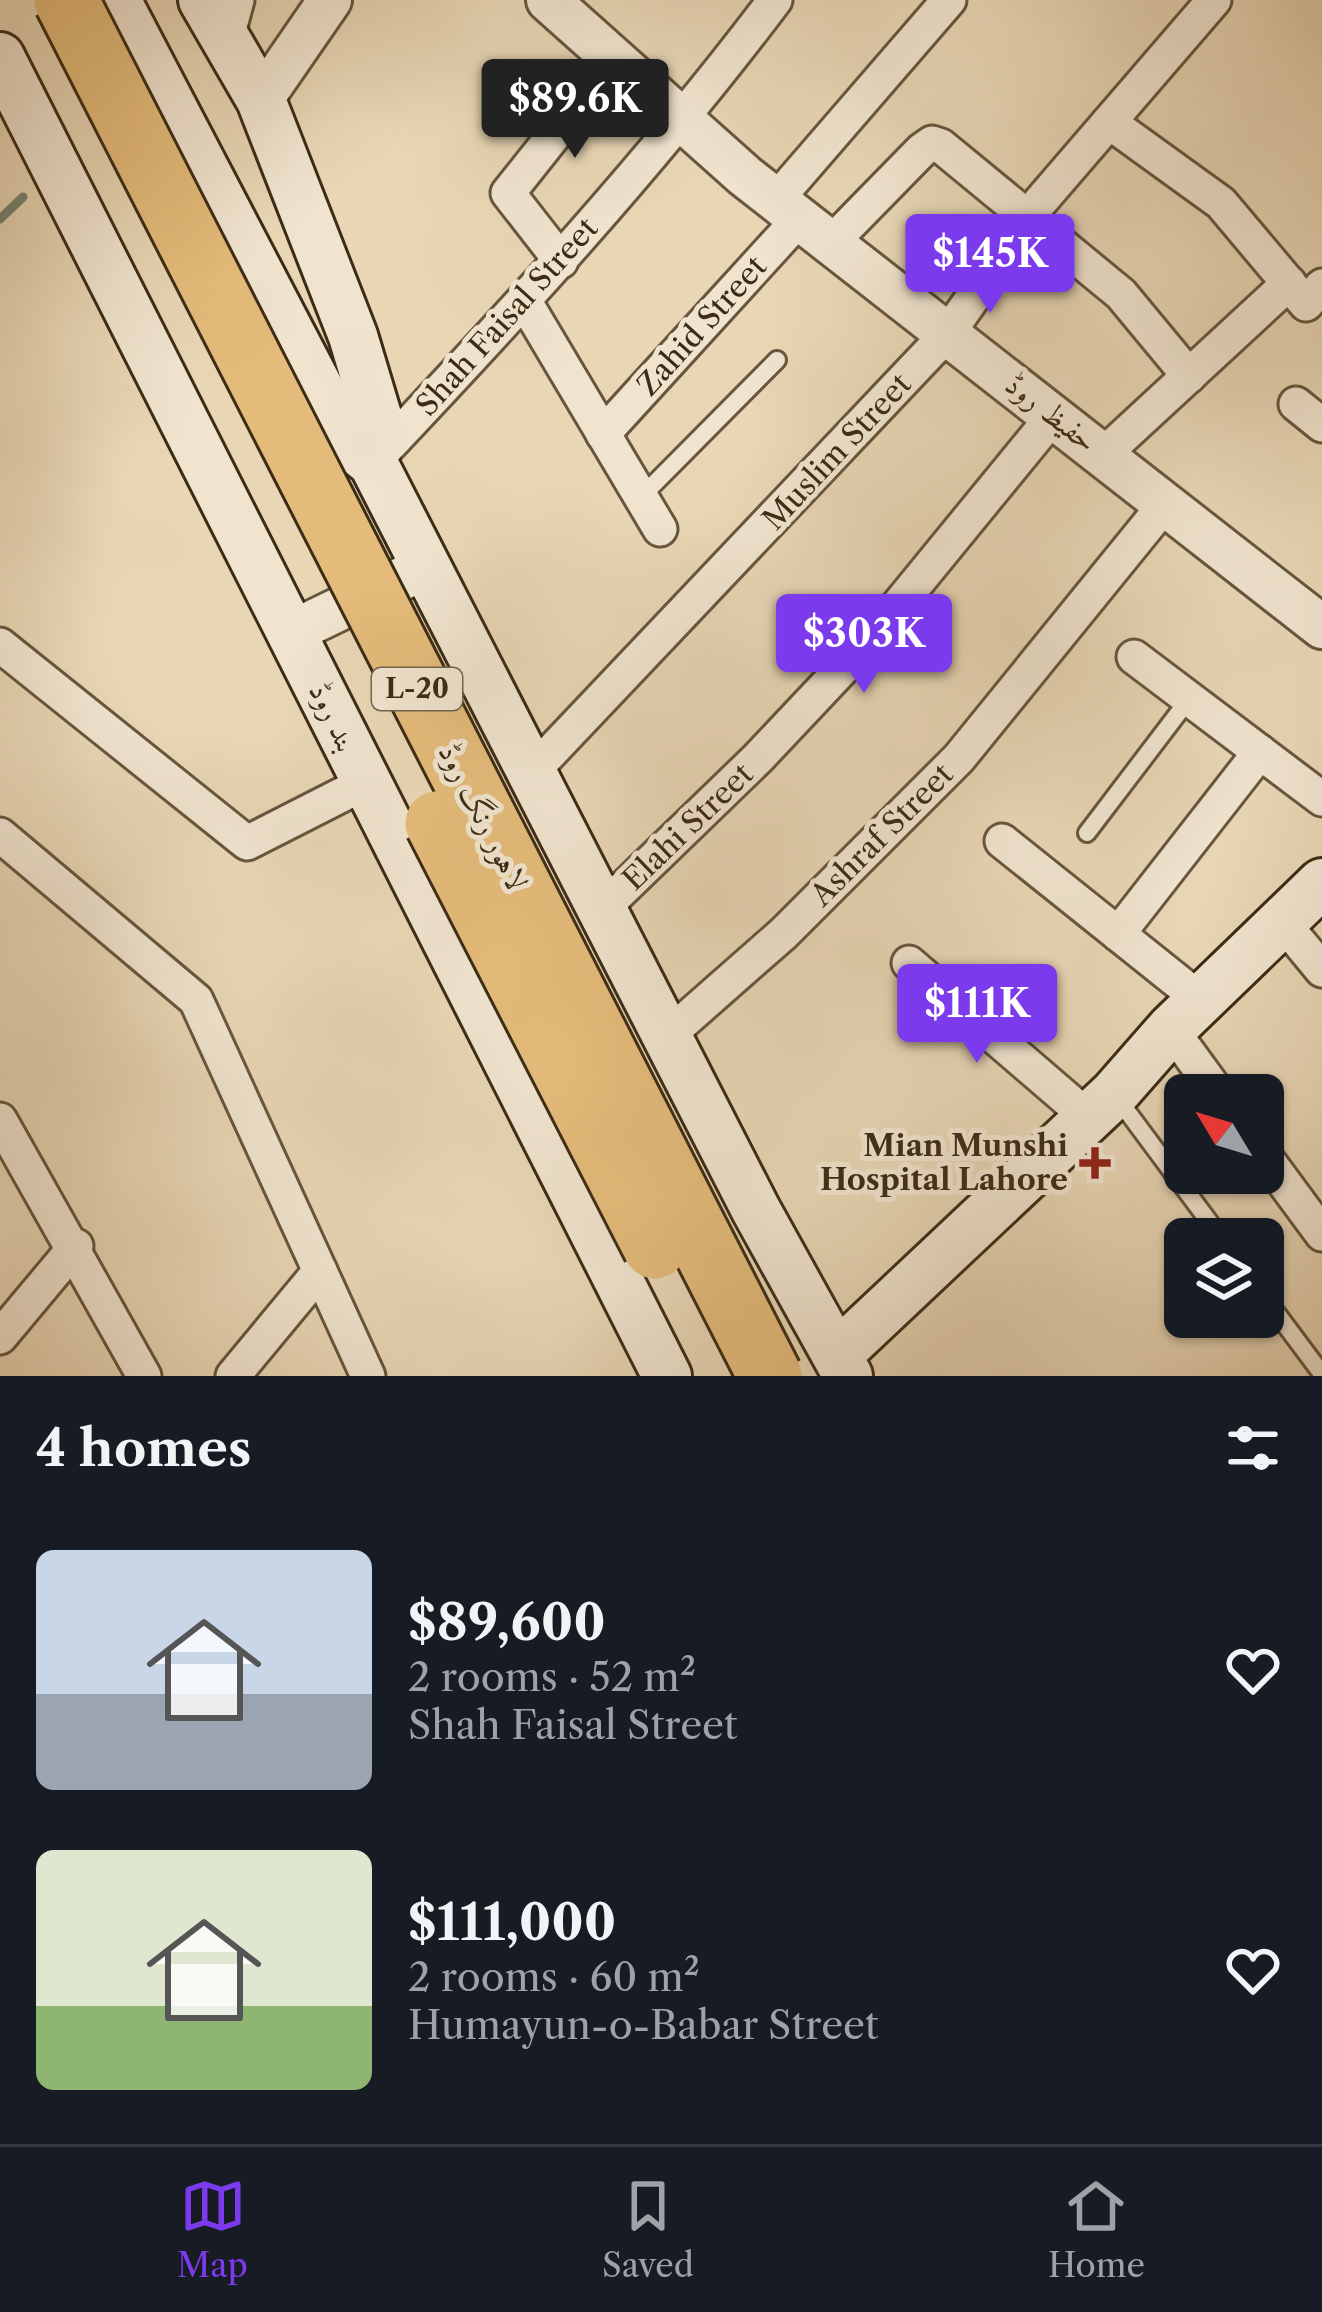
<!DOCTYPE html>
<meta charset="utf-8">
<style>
:root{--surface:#171b24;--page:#242831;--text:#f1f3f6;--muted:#9ea1a6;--line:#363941;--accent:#7c3aed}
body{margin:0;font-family:"Libre Caslon Text",Amiri,serif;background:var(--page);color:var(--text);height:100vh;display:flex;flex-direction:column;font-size:45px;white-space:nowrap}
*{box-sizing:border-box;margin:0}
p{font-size:39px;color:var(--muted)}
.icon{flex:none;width:66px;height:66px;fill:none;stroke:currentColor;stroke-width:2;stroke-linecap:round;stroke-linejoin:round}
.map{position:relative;height:1376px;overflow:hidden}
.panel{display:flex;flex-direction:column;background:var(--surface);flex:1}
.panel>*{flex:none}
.needle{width:78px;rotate:308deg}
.buttons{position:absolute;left:1164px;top:1074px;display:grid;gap:24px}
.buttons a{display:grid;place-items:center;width:120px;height:120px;border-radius:18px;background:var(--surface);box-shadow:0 3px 9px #0004;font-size:60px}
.price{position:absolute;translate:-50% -102px;padding:0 27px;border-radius:12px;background:var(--accent);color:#fff;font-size:39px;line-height:78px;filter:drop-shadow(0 3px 6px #0008)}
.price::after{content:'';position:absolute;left:50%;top:72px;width:36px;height:27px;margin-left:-18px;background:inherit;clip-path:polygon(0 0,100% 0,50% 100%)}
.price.current{background:#222;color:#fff}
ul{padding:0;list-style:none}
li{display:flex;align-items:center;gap:36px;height:300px;padding:0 36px}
li span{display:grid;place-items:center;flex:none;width:336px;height:240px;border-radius:18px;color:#555}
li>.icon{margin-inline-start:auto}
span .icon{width:144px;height:144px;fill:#fffc;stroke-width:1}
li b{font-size:51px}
h2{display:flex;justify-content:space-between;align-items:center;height:144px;padding:0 36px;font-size:51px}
.tab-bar{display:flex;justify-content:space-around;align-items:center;height:168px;border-top:3px solid var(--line);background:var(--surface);font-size:33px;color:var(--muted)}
.tab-bar a{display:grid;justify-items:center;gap:6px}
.tab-bar .current{color:var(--accent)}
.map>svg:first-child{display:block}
</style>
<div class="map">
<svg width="1322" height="1376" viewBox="0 0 1322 1376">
<rect width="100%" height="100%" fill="#e8d6b5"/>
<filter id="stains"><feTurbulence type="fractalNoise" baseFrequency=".00167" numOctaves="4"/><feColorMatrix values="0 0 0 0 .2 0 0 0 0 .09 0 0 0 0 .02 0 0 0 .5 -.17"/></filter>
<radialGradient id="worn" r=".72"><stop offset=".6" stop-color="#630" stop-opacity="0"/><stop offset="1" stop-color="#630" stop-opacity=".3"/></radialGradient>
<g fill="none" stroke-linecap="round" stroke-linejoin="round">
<polyline stroke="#738170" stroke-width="9" points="0,219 23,197"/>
<g stroke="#67563d" stroke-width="22">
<g id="service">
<polyline points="641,497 777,360"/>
<polyline points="1087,833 1189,699"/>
<polyline points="1115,1095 1222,1239"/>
<polyline points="1263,1295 1322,1374"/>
</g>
</g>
<g stroke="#67563d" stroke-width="39">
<g id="minor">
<polyline points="226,41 237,0"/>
<polyline points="1109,122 1221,203 1306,304 1322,286"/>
<polyline points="776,200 949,0"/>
<polyline points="831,243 922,150 932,143 941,146 1121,294 1189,376"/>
<polyline points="561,261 508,193 613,61"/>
<polyline points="525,302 660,529"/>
<polyline points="1296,404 1322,425"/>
<polyline points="603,434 800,218"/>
<polyline points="1104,454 1289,283"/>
<path d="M375 460C515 312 652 163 775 0"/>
<polyline points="0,645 247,843 365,783"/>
<polyline points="1134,657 1322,799"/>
<polyline points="530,774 948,333 1040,202 1214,0"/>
<polyline points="0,835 196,1000 368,1376"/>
<polyline points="1002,841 1202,1001"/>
<polyline points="601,910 758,758 874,635 1054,415"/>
<polyline points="1284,924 1322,970"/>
<polyline points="1118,934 1260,752"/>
<polyline points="909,963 1089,1118"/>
<polyline points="1171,1029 1219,1095"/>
<polyline points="667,1036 784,933 959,758 1166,503"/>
<polyline points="0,1120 144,1376"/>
<polyline points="1263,1154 1322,1234"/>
<polyline points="0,1337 76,1246"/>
<polyline points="233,1376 320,1271"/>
</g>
</g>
<g stroke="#67563d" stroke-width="48">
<g id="tertiary">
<polyline points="548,0 745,176 1322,627"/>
<polyline points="261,100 330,0"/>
<polyline points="292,632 426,567"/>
</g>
</g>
<g stroke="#3c2c15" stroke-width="54">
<g id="secondary">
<polyline points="116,0 347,442 373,463 756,1210 848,1376"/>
<polyline points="203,0 261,100 353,336 380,426 373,463"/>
<polyline points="0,57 667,1376"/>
<polyline points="838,1354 1114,1094 1171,1029 1322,883"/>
</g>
</g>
<use href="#service" stroke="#f0e4cf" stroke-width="16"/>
<use href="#minor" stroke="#f0e4cf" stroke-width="33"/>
<use href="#tertiary" stroke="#f0e4cf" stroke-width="42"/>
<use href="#secondary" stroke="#f0e4cf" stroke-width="48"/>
<g stroke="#3c2c15" stroke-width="69" stroke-linecap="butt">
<g id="motorway-bridge">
<polyline points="66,0 770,1376"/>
<polyline points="437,823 655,1247"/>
</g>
</g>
<use href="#motorway-bridge" stroke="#e4bb7a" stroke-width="63"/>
</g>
<path fill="#8f2418" stroke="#f0e4cf" stroke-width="4.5" d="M1089 1145h12v12h12v12h-12v12h-12v-12h-12v-12h12z"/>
<g text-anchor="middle" stroke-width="10" stroke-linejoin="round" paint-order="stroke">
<rect fill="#f0e4cf" stroke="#72634d" stroke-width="3" x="372" y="668" width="90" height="42" rx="9"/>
<g font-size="27" font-weight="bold" fill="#3c2c15">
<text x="417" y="698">L-20</text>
</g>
<g font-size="30" fill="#3c2c15" stroke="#f0e4cf">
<text transform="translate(507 317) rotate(-48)" y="10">Shah Faisal Street</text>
<text transform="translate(702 326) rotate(-48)" y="10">Zahid Street</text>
<text transform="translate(1051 413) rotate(38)" y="10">حفیظ روڈ</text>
<text transform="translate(837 452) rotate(-47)" y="10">Muslim Street</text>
<text transform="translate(333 717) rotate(64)" y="10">بند روڈ</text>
<text transform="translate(483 817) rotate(63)" y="10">لاہور رنگ روڈ</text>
<text transform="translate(688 827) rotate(-44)" y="10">Elahi Street</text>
<text transform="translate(882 835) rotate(-45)" y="10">Ashraf Street</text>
</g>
<g font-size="30" font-weight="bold" fill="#3c2c15" stroke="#f0e4cf" text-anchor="end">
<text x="1068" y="1156">Mian Munshi<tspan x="1068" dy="34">Hospital Lahore</tspan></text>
</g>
</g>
<rect width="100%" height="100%" filter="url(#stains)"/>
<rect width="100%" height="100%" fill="url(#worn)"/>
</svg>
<div class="buttons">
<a><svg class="needle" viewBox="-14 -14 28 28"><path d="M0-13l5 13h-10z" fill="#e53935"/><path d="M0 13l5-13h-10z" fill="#9ea1a6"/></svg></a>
<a><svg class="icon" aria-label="layers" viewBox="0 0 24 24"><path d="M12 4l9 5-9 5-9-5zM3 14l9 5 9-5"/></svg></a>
</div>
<b class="price current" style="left:575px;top:161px">$89.6K</b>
<b class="price" style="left:990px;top:316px">$145K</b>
<b class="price" style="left:864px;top:696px">$303K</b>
<b class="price" style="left:977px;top:1066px">$111K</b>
</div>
<section class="panel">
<h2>4 homes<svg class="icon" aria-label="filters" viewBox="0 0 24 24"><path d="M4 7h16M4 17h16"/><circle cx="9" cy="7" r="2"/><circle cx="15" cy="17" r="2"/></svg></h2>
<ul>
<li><span style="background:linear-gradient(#c9d6e8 60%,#9aa5b1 0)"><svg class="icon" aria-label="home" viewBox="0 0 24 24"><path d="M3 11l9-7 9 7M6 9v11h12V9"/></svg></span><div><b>$89,600</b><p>2 rooms · 52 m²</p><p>Shah Faisal Street</p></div><svg class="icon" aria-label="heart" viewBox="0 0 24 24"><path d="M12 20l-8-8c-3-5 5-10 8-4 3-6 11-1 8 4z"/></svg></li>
<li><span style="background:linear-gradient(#dfe7d0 65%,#8fb573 0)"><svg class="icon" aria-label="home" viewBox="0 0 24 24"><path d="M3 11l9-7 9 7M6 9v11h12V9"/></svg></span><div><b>$111,000</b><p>2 rooms · 60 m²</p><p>Humayun-o-Babar Street</p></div><svg class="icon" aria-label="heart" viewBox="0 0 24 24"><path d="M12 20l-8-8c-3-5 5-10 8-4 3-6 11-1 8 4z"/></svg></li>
</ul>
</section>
<nav class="tab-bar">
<a class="current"><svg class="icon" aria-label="map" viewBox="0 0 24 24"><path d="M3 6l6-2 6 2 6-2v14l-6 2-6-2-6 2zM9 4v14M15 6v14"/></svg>Map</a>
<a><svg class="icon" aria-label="saved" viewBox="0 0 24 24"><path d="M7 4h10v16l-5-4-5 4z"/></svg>Saved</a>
<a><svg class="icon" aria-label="home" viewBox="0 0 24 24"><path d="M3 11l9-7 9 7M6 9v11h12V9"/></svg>Home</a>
</nav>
